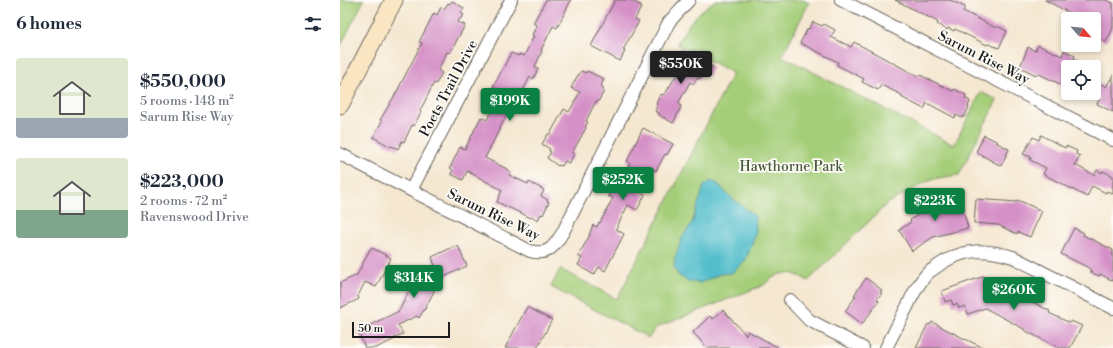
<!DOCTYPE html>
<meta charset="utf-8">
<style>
:root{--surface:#fff;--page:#f2f2f3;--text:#1f2937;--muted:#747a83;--accent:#0b8043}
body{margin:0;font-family:"Libre Bodoni",serif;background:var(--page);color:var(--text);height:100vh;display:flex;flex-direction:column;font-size:15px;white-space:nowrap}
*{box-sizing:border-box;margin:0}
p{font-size:13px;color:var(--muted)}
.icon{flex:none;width:22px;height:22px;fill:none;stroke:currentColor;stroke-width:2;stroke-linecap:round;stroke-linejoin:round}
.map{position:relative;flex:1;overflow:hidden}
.drawer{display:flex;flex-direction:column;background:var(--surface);width:340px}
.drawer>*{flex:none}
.needle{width:26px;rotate:117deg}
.buttons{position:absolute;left:721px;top:12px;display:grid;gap:8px}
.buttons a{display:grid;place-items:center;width:40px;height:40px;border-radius:4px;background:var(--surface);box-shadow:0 2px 6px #0003;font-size:20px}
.scale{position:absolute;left:12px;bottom:10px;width:98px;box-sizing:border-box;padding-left:4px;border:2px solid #1c1c1c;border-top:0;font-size:11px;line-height:14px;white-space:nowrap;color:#1c1c1c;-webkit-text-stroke:3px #fdfcf7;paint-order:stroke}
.price{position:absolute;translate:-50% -34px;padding:0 9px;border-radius:4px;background:var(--accent);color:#fff;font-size:13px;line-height:26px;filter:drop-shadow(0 1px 2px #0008)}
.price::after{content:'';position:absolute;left:50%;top:24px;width:12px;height:9px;margin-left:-6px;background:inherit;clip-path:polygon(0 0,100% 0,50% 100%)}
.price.on{background:#222;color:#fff}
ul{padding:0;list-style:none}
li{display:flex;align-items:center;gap:12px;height:100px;padding:0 16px}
li span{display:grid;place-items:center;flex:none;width:112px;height:80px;border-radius:4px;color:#555}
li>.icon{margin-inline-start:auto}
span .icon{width:48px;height:48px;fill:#fffc;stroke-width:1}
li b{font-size:17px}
h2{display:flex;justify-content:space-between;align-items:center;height:48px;padding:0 16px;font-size:17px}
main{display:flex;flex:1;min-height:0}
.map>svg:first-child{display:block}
</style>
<main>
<section class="drawer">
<h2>6 homes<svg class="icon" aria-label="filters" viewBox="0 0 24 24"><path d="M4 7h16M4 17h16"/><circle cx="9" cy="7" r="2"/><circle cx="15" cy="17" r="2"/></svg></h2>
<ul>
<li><span style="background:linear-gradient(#dfe7d0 75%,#9aa5b1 0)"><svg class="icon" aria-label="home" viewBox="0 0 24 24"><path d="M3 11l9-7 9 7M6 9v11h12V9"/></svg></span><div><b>$550,000</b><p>5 rooms · 148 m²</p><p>Sarum Rise Way</p></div></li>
<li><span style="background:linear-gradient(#dfe7d0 65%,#7fa58c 0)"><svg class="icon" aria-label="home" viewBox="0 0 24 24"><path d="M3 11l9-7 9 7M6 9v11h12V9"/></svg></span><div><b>$223,000</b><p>2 rooms · 72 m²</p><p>Ravenswood Drive</p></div></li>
</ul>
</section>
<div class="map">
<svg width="773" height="348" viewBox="0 0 773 348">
<rect width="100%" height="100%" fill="#fdfcf7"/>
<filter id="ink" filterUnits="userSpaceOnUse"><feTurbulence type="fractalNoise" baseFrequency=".025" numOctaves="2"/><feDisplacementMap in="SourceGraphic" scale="8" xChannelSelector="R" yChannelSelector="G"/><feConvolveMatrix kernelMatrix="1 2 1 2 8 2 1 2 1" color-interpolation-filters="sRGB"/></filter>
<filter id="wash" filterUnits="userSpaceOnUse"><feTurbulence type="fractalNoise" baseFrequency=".012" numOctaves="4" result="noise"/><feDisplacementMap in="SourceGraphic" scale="16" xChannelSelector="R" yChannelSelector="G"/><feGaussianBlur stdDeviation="0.9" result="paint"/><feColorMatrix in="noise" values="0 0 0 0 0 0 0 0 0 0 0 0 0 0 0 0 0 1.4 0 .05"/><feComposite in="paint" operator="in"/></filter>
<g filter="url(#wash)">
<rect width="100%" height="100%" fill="#f5e7d0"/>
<g fill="#a5ce79" stroke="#60754a">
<polygon points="0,0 24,0 0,47"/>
<path d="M376 0H463L469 3 442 56 614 145 641 92 657 100 619 175 592 179 548 203 468 281C451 270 439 270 424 285L315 328 309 338 211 287 220 269 277 299 393 73 337 44C348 23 356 13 376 0Z"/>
</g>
<polygon fill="#52becc" stroke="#376d74" points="371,181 378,184 388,195 415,216 416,231 411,247 405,261 392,273 380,274 360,283 350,282 339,276 334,268 335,257 343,236 352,223 364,186"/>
<g id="blocks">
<g fill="#d591c7">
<polygon points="206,0 231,0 217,28 213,26 201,50 202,51 195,67 198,69 193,79 190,77 178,100 175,98 145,158 167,169 167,170 171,172 169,175 188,184 189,182 204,190 201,196 208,200 207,201 209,202 203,215 201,214 198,220 192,217 191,218 157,202 162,190 127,171 123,180 111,174 113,170 110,168 120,147 125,149 141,117 147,120 150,114 162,91 153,87 171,53 179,56 179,54 184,56 194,36 192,35 197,25 193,23"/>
<polygon points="275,0 290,0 302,6 295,19 299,21 283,50 285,51 280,61 251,46"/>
<polygon points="555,0 610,0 625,7 623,11 656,28 657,26 667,31 659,48 648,44 647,45 615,29 614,31 608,28 607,30 597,24 598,22"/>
<polygon points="705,0 766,0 773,3 773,28 766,42 755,37 760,27 754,24 754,19 741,19"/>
<polygon points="112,1 124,8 121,13 124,15 117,22 125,25 110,53 107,52 98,70 102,73 96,84 94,83 80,111 81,112 74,126 72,125 64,142 62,141 58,149 52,146 51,147 33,137 42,121 40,120 55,95 82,43 79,42 94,13 97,15 101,7 104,9 108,3 110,4"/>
<polygon points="473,22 482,26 484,24 495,30 491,37 511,47 514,42 568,71 579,76 580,75 613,91 614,89 626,95 625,98 630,101 628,107 629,107 624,117 622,117 622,118 616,115 615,118 587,103 584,109 561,97 562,95 541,85 538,90 522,82 524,79 497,65 498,62 460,43 468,28 469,29"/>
<polygon points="698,45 722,56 724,50 735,56 734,59 749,67 728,67 728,88 697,73 696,75 680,67 688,47 695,51"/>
<polygon points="343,51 373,67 368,75 363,73 359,79 357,78 354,84 350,82 339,102 341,107 333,123 319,115 320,114 315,111 318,105 316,104 320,95 325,94 340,69 336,66"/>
<polygon points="241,71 246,73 247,71 264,79 261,86 264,88 262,91 264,91 258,102 256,101 246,121 248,122 245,127 246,128 232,153 234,154 229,163 225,161 222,166 219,165 218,166 207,158 211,152 209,151 210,149 202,144 208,134 210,134 224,109 229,112 240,92 231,88 238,75 239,75"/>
<polygon points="773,75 773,112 757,104 760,98 754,95 760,83 766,87"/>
<polygon points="303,128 333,144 327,155 325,154 316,171 310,168 298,192 305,195 297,210 288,205 276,229 284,234 265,271 259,267 254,275 238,265 242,258 238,256 250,235 249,235 253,225 257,227 259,222 260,223 273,198 268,196 275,182 279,184 290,163 287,161"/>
<polygon points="644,135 658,142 657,143 669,149 661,166 636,152"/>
<polygon points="701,135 725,148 726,146 737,151 736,154 740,156 735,165 754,175 757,170 762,173 763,171 773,176 773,194 767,191 766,193 752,186 747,197 703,174 706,168 690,160 691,157 683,154 693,137 699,140"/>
<polygon points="619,196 628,228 593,237 572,251 559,230 571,222 570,220 591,206 591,204"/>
<polygon points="636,199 677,202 678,200 702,211 690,237 678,232 677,234 658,225 634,223"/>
<polygon points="734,228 744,233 743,235 773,250 773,281 760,274 759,276 750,272 751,270 747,267 721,254"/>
<polygon points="115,246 116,247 118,246 127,266 100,279 85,309 85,308 79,318 77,316 58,325 63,334 54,338 55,339 36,348 25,348 18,331 59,311 74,281 73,281 77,272 80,273 95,266 92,257"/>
<polygon points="32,248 51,258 36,287 25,282 18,296 19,299 0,308 0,283 17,275 30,249 31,250"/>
<polygon points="644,276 652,299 660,285 669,290 670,288 681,293 679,295 710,311 709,313 730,323 731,321 742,326 730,348 719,348 684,330 684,329 645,308 628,314 625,306 619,308 617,304 613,305 611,300 605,302 602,291"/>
<polygon points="526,278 542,290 540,292 542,293 537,299 539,301 522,324 505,311 516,296 514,295"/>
<polygon points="187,307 212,320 197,348 165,348"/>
<polygon points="383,310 406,335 408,331 439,348 367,348 353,332 370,316 373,319"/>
<polygon points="592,322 621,337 644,348 576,348 588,324 590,325"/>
</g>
</g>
</g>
<g filter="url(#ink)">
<use href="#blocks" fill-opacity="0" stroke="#68635b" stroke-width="1"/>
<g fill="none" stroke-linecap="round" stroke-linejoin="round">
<g stroke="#68635b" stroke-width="14">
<g id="street">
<polyline points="501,0 773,140"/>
<path d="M0 154 190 251C208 256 214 247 223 232L329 22 349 0"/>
<polyline points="71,190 171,0"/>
<polyline points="450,300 469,320 523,348"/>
<path d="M546 348C553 334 560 321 567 307 572 296 578 284 586 275 588 272 592 270 595 268 621 248 643 248 673 257L773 308"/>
</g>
</g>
<g stroke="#68635b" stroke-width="19">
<polyline id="secondary" points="0,105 54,0"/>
</g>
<use href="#street" stroke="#fff" stroke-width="12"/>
<use href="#secondary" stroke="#fbe6c3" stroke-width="17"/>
</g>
</g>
<g text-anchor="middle" stroke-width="3.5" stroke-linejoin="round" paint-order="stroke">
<g font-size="14" fill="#1c1c1c" stroke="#fdfcf7">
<text transform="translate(644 57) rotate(27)" y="5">Sarum Rise Way</text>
<text transform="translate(108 88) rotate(-62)" y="5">Poets Trail Drive</text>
<text transform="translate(154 214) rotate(26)" y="5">Sarum Rise Way</text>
</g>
<g font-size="14" fill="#4c5a3d" stroke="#fdfcf7">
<text x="451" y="171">Hawthorne Park</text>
</g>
</g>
</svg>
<div class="buttons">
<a><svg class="needle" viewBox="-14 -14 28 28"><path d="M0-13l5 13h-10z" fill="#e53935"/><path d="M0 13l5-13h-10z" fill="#747a83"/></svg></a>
<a><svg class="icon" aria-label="locate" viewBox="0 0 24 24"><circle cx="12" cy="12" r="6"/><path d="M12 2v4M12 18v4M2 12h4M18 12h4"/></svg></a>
</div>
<div class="scale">50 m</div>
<b class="price on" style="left:341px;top:85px">$550K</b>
<b class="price" style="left:170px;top:122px">$199K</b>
<b class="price" style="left:283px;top:201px">$252K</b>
<b class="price" style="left:595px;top:222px">$223K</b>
<b class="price" style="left:74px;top:299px">$314K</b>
<b class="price" style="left:674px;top:311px">$260K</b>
</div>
</main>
